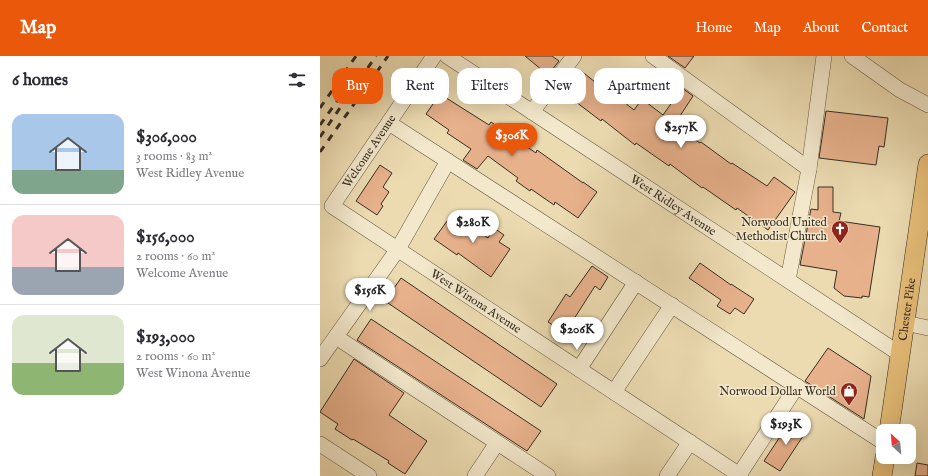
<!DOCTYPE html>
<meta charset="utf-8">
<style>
:root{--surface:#fff;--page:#f2f2f3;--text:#2b2b33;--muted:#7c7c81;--line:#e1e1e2;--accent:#ea580c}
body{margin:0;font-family:"IM FELL English",serif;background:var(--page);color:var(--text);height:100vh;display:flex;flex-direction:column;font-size:15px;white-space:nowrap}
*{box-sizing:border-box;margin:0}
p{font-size:13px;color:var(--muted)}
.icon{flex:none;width:22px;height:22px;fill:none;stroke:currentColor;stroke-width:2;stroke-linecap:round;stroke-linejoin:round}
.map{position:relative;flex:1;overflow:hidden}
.details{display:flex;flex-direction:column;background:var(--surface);width:320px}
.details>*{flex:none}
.hud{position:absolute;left:12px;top:12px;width:380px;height:36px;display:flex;gap:8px}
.needle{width:26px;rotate:334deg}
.controls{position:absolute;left:556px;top:368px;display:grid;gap:8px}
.controls a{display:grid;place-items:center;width:40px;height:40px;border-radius:8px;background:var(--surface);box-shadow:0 4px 16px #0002;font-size:20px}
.price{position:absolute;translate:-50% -34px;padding:0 9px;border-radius:14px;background:#fff;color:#222;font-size:13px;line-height:26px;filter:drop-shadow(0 1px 2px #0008)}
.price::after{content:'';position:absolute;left:50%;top:24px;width:12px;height:9px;margin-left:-6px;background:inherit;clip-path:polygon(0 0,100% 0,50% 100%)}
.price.on{background:var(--accent);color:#fff}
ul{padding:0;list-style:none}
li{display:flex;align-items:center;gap:12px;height:100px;padding:0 12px}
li+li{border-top:1px solid var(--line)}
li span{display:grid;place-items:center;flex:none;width:112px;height:80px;border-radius:12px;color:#555}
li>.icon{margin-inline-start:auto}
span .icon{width:48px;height:48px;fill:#fffc;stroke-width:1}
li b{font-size:17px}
h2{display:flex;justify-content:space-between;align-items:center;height:48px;padding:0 12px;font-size:17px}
.pill{padding:0 14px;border-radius:12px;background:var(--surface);box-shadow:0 4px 16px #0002;font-size:14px;line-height:36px}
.pill.on{background:var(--accent);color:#fff}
header{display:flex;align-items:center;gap:24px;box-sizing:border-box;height:56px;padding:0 20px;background:var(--accent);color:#fff}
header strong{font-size:19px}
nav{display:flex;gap:22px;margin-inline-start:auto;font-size:14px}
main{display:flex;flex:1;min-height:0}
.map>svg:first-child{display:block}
</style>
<header>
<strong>Map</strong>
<nav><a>Home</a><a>Map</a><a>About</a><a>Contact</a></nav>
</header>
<main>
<section class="details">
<h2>6 homes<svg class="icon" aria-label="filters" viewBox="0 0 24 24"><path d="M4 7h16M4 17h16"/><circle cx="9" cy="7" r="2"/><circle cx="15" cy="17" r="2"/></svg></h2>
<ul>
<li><span style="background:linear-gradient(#a9c7e8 70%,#7fa58c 0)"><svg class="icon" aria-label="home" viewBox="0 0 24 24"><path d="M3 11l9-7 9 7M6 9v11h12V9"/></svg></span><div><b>$306,000</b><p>3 rooms · 83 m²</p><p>West Ridley Avenue</p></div></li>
<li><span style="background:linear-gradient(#f6c9c9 65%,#9aa5b1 0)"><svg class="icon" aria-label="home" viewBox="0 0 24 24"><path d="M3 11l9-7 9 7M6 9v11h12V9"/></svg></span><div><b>$156,000</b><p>2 rooms · 60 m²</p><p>Welcome Avenue</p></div></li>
<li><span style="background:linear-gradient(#dfe7d0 60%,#8fb573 0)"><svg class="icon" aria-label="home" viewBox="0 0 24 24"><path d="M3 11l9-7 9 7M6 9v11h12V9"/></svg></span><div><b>$193,000</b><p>2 rooms · 60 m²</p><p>West Winona Avenue</p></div></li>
</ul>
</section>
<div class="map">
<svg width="608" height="420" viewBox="0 0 608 420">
<rect width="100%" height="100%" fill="#ecdbb1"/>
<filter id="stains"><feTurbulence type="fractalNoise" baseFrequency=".005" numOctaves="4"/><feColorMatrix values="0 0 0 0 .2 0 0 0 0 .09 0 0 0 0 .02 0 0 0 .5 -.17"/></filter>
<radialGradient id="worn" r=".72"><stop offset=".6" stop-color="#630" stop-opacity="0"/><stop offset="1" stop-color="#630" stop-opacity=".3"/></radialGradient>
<g fill="#e7b18c" stroke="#372e23">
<polygon points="205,0 232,0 239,5 228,19"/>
<polygon points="348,0 374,0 365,12"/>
<polygon points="260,14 285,34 286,32 314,54 322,43 343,59 362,32 373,40 358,63 367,68 362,75 380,87 381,86 411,108 412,107 447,130 454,121 475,136 448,174 417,152 416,154 383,131 382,132 350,108 349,110 316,87 315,89 282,63 281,65 256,46 255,48 242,38 245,33 242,31 253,17 256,20"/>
<polygon points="120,38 169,69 171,66 216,97 217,94 263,127 263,126 277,136 258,162 235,146 234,149 211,133 210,135 196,125 198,122 168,100 157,113 143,104 151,93 127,77 129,74 106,58"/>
<polygon points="506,55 568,62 564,91 559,90 556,109 499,102"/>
<polygon points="60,109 72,117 63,131 69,136 61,148 63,150 57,159 36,145"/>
<polygon points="498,131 513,131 513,156 521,157 519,165 560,171 549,241 542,240 542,242 524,240 514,232 517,215 480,209 491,153 498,154"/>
<polygon points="133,157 168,182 174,172 184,179 179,186 190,193 171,221 138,197 137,199 114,183"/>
<polygon points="380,207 411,229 411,228 434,243 424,258 415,252 410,258 397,250 401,244 369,222"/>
<polygon points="272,210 288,221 280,234 275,230 245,277 228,266 246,238 250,241"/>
<polygon points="81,222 237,328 221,351 65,245"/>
<polygon points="51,263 221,375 207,395 37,284"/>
<polygon points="508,292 551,320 544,363 485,325"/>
<polygon points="34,303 84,337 69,359 107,385 85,418 68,407 69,405 33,383 32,384 15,373 18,368 0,356"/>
<polygon points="471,364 487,374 460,415 444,405"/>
<polygon points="597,407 608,409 608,420 595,420"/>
</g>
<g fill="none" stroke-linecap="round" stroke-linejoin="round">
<g stroke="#645946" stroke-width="16">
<g id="minor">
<path id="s1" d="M114 0 12 150 421 420"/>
<path id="s2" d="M127 0 580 298"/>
<polyline points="333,0 489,113"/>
<polyline points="532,0 580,34 608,49"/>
<polyline points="212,56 254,0"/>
<polyline points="69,67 563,386"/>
<polyline points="468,224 489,113 504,0"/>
<polyline points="585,267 608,272"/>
<polyline points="16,281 228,420"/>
<polyline points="0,303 78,193 128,105"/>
<polyline points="259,313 316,226"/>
<polyline points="294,336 352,249"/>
<polyline points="0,388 49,420"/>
<polyline points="419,419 477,330"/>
<polyline points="155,420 177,387"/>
<polyline points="347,420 370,386"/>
</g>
</g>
<g stroke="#372e23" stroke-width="20">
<g id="major">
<path id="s3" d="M569 375 608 108"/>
<polyline points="562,420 565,401"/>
</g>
</g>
<use href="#minor" stroke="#f3e8cc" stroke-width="15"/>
<use href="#major" stroke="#e6be78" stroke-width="19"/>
<g stroke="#372e23" stroke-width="3" stroke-dasharray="7 7" stroke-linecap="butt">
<polyline points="0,52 36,0"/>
<polyline points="0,69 33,23"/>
<polyline points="0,81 56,0"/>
<polyline points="0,96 68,0"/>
</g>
</g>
<defs>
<g id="church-pin" transform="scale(0.9)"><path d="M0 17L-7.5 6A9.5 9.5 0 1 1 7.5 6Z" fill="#8f2418" stroke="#f3e8cc"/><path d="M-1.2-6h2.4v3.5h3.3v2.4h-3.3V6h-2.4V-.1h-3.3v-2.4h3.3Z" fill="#fff"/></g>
<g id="shop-pin" transform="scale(0.9)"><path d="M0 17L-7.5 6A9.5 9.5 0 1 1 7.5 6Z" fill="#8f2418" stroke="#f3e8cc"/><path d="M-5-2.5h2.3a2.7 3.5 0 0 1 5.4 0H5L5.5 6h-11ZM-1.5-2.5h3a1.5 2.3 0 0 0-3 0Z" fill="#fff"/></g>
</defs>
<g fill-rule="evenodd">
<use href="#church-pin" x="520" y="173"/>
<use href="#shop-pin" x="529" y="335"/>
</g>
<g text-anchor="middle" stroke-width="3" stroke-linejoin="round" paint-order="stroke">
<g font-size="12" fill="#372e23" stroke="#f3e8cc">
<text transform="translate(49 95) rotate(-56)" y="4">Welcome Avenue</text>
<text dy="4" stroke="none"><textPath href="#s2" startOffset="271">West Ridley Avenue</textPath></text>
<text dy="4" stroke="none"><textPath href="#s1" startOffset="354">West Winona Avenue</textPath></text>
<text dy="4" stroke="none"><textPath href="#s3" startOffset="123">Chester Pike</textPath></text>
</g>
<g font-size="12" fill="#372e23" stroke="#f3e8cc" text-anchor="end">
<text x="507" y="170">Norwood United<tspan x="507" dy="14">Methodist Church</tspan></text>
<text x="516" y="339">Norwood Dollar World</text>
</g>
</g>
<rect width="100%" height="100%" filter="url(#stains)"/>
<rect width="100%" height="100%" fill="url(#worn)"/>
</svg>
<div class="controls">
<a><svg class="needle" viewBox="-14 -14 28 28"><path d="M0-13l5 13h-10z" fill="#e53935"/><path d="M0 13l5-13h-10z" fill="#7c7c81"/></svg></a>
</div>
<b class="price" style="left:361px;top:93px">$257K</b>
<b class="price on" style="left:192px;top:101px">$306K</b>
<b class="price" style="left:153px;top:188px">$280K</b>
<b class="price" style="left:50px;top:256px">$156K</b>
<b class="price" style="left:257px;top:295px">$206K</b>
<b class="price" style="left:466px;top:390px">$193K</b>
<div class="hud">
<a class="pill on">Buy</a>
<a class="pill">Rent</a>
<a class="pill">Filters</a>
<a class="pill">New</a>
<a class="pill">Apartment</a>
</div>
</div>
</main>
